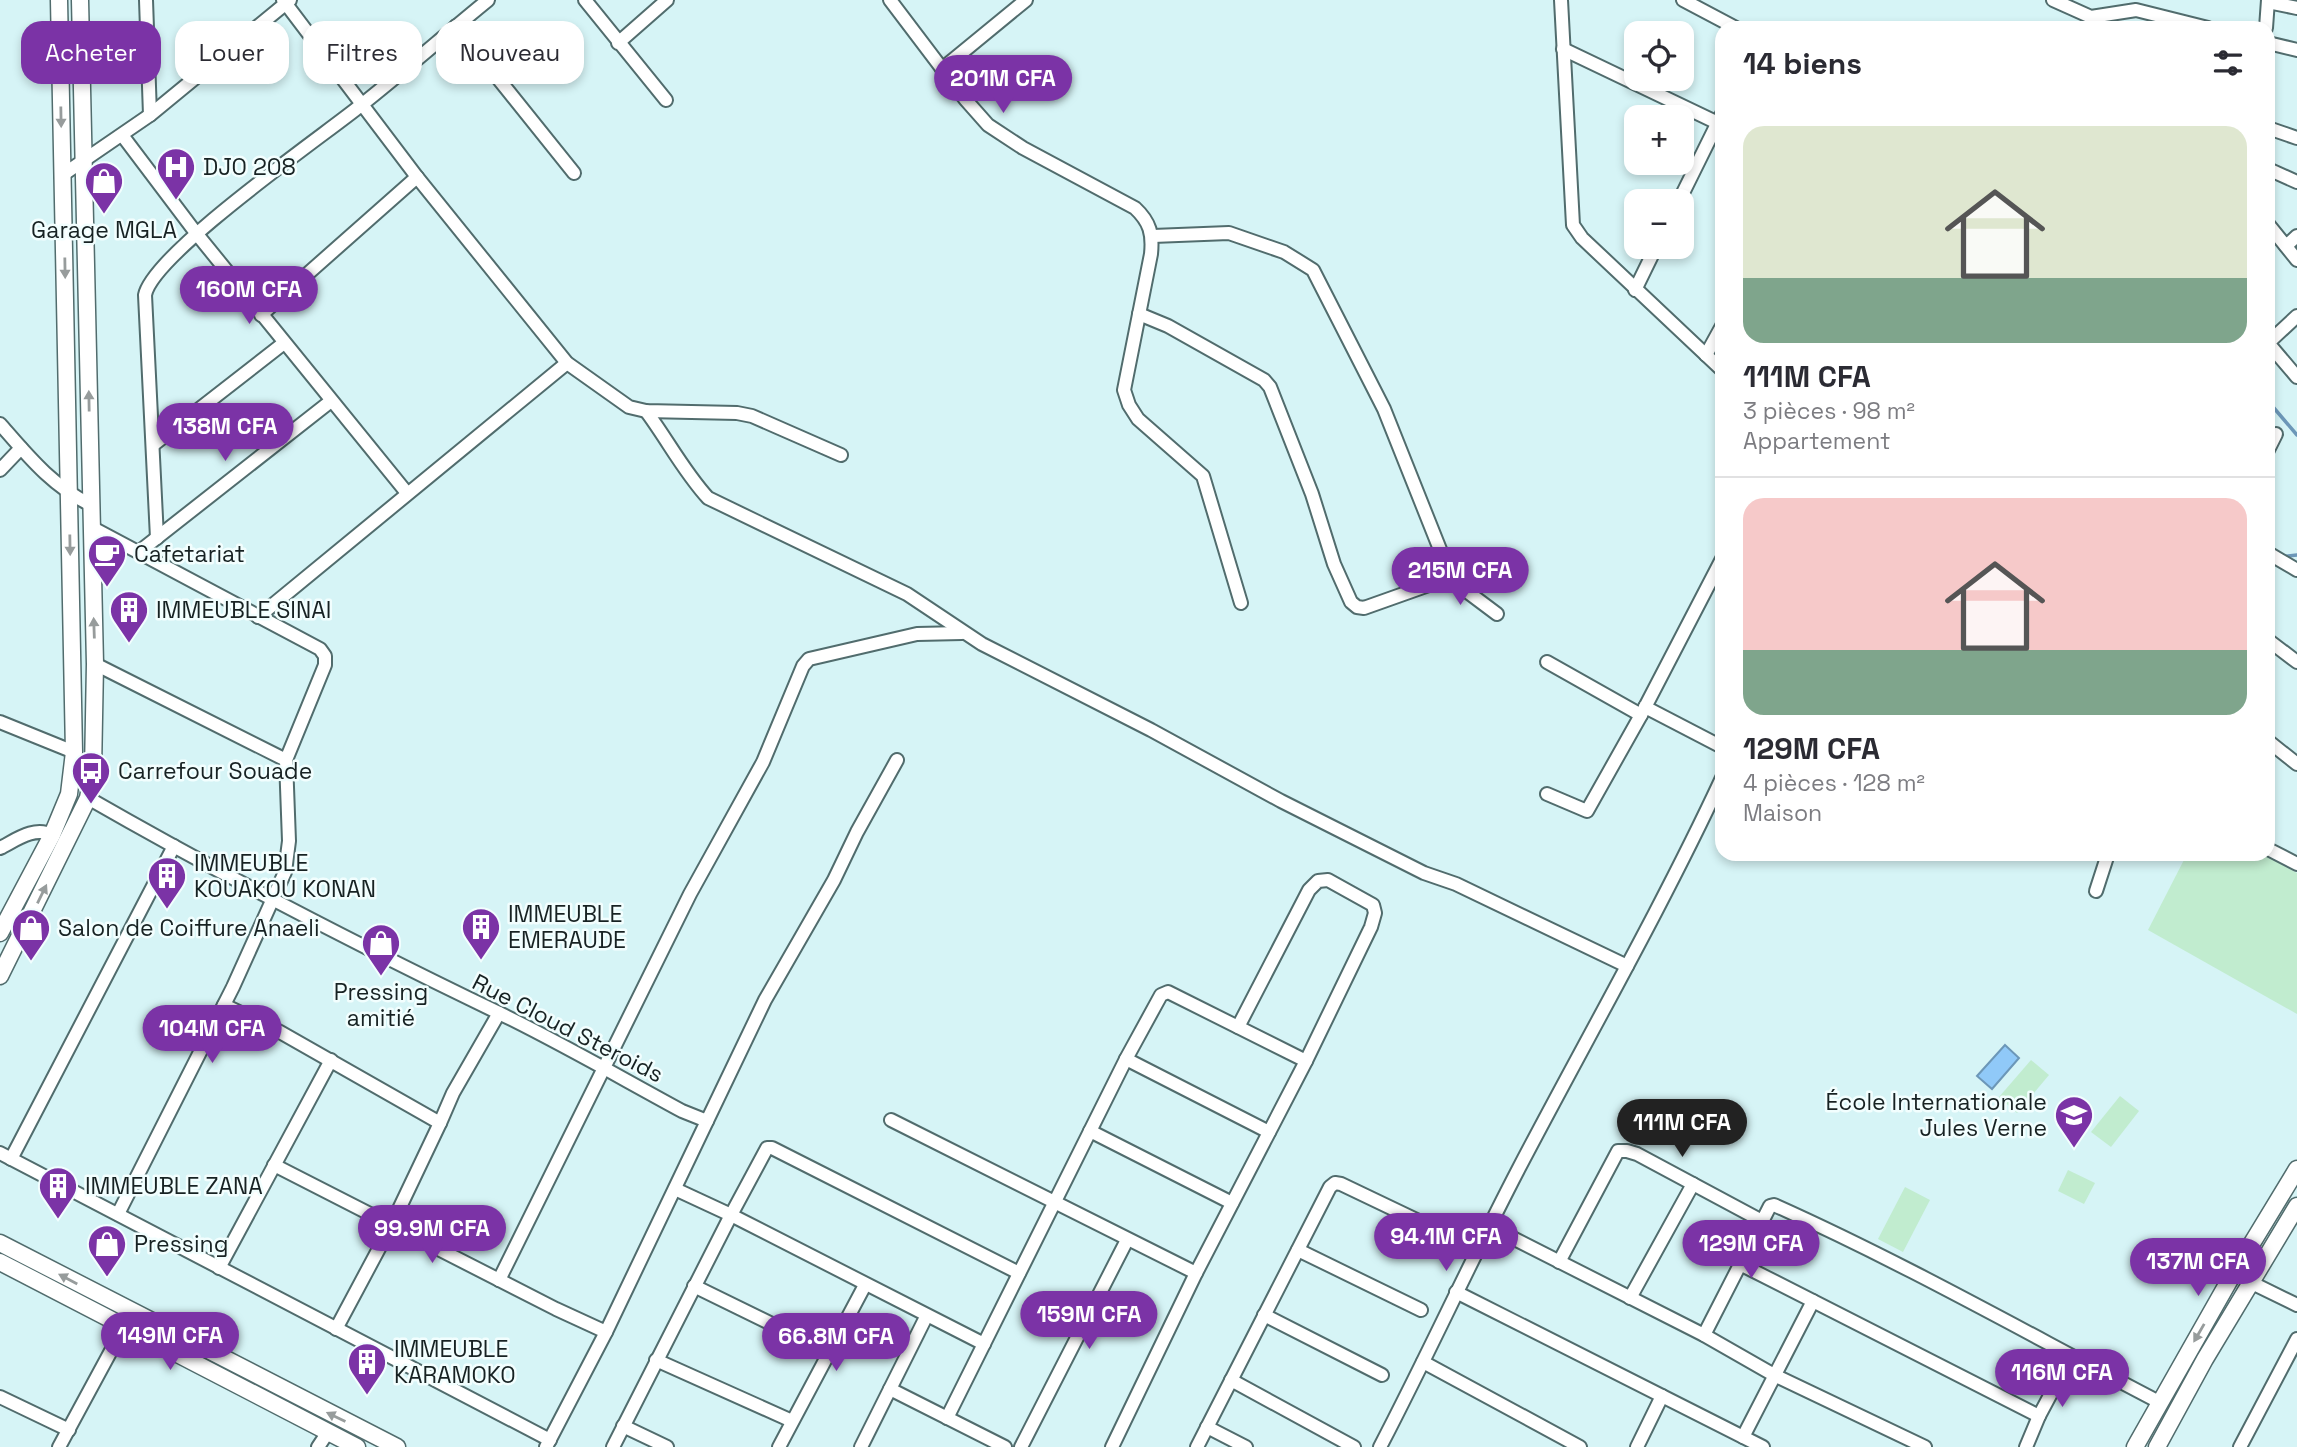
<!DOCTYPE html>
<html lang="fr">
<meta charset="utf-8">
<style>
:root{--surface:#fff;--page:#f2f2f3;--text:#2b2b33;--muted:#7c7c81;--line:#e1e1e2;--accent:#7b33a6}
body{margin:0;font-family:"Space Grotesk",sans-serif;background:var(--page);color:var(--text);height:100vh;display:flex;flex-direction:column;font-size:26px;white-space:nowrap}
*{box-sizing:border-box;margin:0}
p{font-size:23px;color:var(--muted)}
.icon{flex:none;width:38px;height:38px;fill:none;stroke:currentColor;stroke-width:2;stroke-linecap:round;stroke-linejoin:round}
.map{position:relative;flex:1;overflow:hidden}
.sheet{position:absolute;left:1715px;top:21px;width:560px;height:840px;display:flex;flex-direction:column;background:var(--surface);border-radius:21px;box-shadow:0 4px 10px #0003}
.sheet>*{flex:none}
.top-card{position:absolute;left:21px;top:21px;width:665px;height:63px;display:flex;gap:14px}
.fabs{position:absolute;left:1624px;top:21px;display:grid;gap:14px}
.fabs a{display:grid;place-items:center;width:70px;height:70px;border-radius:14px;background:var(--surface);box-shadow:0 4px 10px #0003;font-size:35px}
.price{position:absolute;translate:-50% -60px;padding:0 16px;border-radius:24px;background:var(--accent);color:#fff;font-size:23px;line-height:46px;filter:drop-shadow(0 2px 4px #0008)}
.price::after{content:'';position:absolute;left:50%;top:42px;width:21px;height:16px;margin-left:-10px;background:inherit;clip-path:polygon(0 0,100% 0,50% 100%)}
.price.current{background:#222;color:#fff}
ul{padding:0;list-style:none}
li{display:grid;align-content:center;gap:14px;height:371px;padding:0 28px}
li+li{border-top:2px solid var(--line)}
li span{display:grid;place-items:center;height:217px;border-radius:21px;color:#555}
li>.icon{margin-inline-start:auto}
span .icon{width:126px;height:126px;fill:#fffc;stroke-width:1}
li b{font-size:30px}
h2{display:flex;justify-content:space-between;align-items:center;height:84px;padding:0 28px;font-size:30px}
.tag{padding:0 24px;border-radius:21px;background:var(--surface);box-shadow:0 4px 10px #0003;font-size:24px;line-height:63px}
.tag.current{background:var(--accent);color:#fff}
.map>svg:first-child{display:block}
</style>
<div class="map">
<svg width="2297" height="1447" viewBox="0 0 2297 1447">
<rect width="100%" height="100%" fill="#d6f4f6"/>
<g fill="#c1eccf">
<polygon points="2187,854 2263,854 2297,873 2297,1014 2148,930"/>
<polygon points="2031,1060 2049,1075 2017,1113 1999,1097"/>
<polygon points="2120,1096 2139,1111 2111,1147 2091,1132"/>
<polygon points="2068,1170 2095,1183 2084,1204 2058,1191"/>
<polygon points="1905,1187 1930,1200 1903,1252 1878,1239"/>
</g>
<polygon fill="#90c9f8" stroke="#6c97b8" stroke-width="2" points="2005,1045 2019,1058 1992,1089 1977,1076"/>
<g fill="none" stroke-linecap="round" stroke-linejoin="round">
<g stroke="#6c97b8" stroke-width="3.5">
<polyline points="2268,401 2297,435"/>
<polyline points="2280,557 2297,555"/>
</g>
<g stroke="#516c6d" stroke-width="16">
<g id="minor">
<polyline points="146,0 150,115"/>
<polyline points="283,0 417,177 567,363 629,407 646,411 737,413 752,416 841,455"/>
<polyline points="585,0 666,100"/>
<path d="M890 0 965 99 988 125 1023 148 1135 208C1150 222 1153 234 1151 254L1124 390 1129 405 1138 419 1203 476 1241 603"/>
<polyline points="1561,0 1573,225 1582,238 1722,370"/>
<polyline points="1683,0 1736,28"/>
<polyline points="2053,0 2091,17 2136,10 2208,28"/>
<polyline points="2268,2 2297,8"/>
<polyline points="456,26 574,173"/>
<polyline points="2266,28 2268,0"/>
<polyline points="618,43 667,0"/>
<polyline points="2268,43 2297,50"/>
<polyline points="1563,49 1722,125"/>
<polyline points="942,69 1026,0"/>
<polyline points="2268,128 2297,138"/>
<polyline points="122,135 196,233 407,493"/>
<polyline points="2268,169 2297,182"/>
<polyline points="61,176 150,115 290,0"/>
<polyline points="1679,201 1722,114"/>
<polyline points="2268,224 2297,260"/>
<polyline points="1153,236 1229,233 1284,252 1313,270 1384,409 1449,572 1469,593 1497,614"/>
<polyline points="2286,246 2297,236"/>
<polyline points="1635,290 1656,247"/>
<polyline points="1139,314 1168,326 1264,380 1270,387 1312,494 1334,564 1351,602 1357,607 1364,608 1440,581 1449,572"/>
<polyline points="261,315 417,177"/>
<polyline points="2297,316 2268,343 2297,377"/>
<polyline points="1706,355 1722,326"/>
<path d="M646 411C667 439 684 472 708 498L907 594 982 644 1151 730 1281 801 1424 873 1456 884 1627 966"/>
<path d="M0 424C28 456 52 486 91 505"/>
<polyline points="153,445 284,343"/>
<polyline points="2268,450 2276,434"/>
<polyline points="0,470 21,448"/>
<polyline points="91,527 320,649 325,656 325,665 286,760 289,841 285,872 233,987 118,1214"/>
<path d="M157 538 145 295C153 254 320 138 360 106 403 72 445 35 488 0"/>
<polyline points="140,551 331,401"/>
<polyline points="2268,553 2297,570"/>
<polyline points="258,617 567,363"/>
<polyline points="2268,640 2297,662"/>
<polyline points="1547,662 1641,715"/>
<polyline points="95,664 286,760"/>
<polyline points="1645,707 1722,747"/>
<polyline points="0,722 74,752"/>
<polyline points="2268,741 2297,764"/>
<polyline points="1547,794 1587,811 1641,715 1722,559"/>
<path d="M88 798C222 875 360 946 499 1013 561 1043 621 1078 682 1111L707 1121 606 1332 546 1447"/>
<path d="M0 848C16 840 34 826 52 835"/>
<polyline points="2268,849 2297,864"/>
<polyline points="2096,891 2108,854"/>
<polyline points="224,1005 280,1032 440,1123 453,1093 499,1013"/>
<polyline points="1126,1059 1269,1132"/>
<polyline points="891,1120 1196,1273"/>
<polyline points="707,1121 765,1000 834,880 857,832 897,760"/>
<polyline points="1090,1131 1232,1203"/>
<polyline points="0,1153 550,1440"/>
<polyline points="11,1159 174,846"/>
<polyline points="274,1165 556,1309 606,1332"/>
<polyline points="675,1189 731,1215 984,1344"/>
<polyline points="1489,1226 1704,1335 1774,1375 1925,1447"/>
<polyline points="1298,1250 1421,1310"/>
<polyline points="1559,1262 1618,1151 1627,1151 1637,1154 1762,1221"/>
<polyline points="1740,1264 2039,1416"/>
<polyline points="219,1268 331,1060"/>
<polyline points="499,1280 690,894 763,762 803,666 809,659 917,634 962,633"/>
<polyline points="2250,1282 2297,1305"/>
<polyline points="694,1286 829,1352"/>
<polyline points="1456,1292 1763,1447"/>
<polyline points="1630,1298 1693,1184"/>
<polyline points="1264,1315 1382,1375"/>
<polyline points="336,1329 391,1226 440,1123"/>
<path d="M1704 1335 1770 1206 1774 1205C1906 1264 2032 1336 2161 1403"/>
<polyline points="656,1360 792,1421"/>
<polyline points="1423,1362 1580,1447"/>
<polyline points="1231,1380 1354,1447"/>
<polyline points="890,1389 1005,1447"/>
<polyline points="0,1397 69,1430"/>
<polyline points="947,1418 1126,1059 1161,995 1168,992 1306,1061"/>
<polyline points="623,1426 667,1447"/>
<polyline points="1207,1427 1246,1447"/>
<polyline points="1743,1437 1813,1301"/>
<polyline points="59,1447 132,1312"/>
<polyline points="318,1447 328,1432"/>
<polyline points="613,1447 731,1215 767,1148 772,1148 1019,1273"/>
<polyline points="779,1447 865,1285"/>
<polyline points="861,1447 926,1317"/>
<polyline points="1021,1447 1127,1240"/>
<polyline points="1112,1447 1196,1273 1306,1061 1371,927 1375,913 1373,905 1328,880 1318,881 1309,890 1238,1027"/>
<polyline points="1197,1447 1330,1187 1335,1183 1341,1184 1477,1249"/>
<path d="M1380 1447C1428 1355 1471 1260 1519 1168 1587 1038 1660 911 1722 778"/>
<polyline points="1637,1447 1662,1396"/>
<polyline points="2026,1447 2039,1416 2071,1356"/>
<polyline points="2240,1447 2297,1339"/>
</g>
</g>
<g stroke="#516c6d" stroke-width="19">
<g id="major">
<polyline points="0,933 52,835 69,794 74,752 59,0"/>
<polyline points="0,976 88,798 93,771 95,664 80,0"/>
<polyline points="0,1243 397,1447"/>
<polyline points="0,1262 357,1447"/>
<polyline points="2135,1447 2229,1281 2297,1169"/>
<polyline points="2157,1447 2205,1359 2297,1206"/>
</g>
</g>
<use href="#minor" stroke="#fff" stroke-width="12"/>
<use href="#major" stroke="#fff" stroke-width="16"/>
</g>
<defs><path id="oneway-solid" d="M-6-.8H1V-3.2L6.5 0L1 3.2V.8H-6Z" transform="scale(1.75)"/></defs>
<g fill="#979c9c">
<use href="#oneway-solid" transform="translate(61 117) rotate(89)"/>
<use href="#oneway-solid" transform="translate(65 268) rotate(89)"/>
<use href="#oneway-solid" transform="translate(89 401) rotate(-91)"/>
<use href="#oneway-solid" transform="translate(70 545) rotate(89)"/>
<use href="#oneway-solid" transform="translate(94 628) rotate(-92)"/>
<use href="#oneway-solid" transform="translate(42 894) rotate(-64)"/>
<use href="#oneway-solid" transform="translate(68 1279) rotate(-152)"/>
<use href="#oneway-solid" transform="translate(2199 1333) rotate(120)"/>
<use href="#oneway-solid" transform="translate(336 1417) rotate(-154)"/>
</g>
<defs>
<g id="hospital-pin" transform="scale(2.0125)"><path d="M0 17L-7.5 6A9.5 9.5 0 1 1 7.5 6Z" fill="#7b33a6" stroke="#f2fefe"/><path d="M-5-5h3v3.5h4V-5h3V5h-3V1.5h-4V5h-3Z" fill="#fff"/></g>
<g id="shop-pin" transform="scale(2.0125)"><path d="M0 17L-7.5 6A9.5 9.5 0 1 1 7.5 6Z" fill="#7b33a6" stroke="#f2fefe"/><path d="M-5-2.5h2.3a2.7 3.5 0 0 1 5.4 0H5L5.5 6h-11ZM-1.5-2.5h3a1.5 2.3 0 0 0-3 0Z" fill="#fff"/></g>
<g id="cafe-pin" transform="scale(2.0125)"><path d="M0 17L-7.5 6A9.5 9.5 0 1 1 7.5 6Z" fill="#7b33a6" stroke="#f2fefe"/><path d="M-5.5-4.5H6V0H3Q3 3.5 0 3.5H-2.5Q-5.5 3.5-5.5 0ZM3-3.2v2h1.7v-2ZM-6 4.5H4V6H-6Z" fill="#fff"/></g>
<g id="building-pin" transform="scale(2.0125)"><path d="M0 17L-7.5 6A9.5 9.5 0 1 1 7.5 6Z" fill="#7b33a6" stroke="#f2fefe"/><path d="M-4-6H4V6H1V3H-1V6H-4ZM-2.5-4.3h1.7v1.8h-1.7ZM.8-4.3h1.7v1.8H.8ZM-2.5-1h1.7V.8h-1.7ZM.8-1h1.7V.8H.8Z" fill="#fff"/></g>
<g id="bus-pin" transform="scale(2.0125)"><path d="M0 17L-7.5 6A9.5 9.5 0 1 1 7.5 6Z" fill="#7b33a6" stroke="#f2fefe"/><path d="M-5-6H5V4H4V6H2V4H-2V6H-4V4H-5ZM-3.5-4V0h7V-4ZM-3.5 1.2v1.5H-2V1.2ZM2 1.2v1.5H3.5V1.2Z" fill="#fff"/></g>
<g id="school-pin" transform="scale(2.0125)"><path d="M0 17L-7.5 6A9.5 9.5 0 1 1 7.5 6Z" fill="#7b33a6" stroke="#f2fefe"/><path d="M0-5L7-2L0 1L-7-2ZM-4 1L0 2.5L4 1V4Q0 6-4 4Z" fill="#fff"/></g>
</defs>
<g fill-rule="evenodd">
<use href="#hospital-pin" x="176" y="167"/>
<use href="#shop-pin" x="104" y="181"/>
<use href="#cafe-pin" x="107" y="554"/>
<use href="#building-pin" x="129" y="610"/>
<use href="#bus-pin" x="91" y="771"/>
<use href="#building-pin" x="167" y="876"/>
<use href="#building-pin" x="481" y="927"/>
<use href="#shop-pin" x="31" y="928"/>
<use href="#shop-pin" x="381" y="943"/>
<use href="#school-pin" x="2074" y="1115"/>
<use href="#building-pin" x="58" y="1186"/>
<use href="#shop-pin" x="107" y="1244"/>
<use href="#building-pin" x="367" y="1362"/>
</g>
<g text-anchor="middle" stroke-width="5" stroke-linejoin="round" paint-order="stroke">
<g font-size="23" fill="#172223" stroke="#f2fefe" text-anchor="start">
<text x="203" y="175">DJO 208</text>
<text x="104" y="238" text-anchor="middle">Garage MGLA</text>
<text x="134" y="562">Cafetariat</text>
<text x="156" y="618">IMMEUBLE SINAI</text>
<text x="118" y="779">Carrefour Souade</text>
<text x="194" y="871">IMMEUBLE<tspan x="194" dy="26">KOUAKOU KONAN</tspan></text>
<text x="508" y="922">IMMEUBLE<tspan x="508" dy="26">EMERAUDE</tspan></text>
<text x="58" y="936">Salon de Coiffure Anaeli</text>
<text x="381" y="1000" text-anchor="middle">Pressing<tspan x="381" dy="26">amitié</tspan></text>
<text x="2047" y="1110" text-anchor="end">École Internationale<tspan x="2047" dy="26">Jules Verne</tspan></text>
<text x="85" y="1194">IMMEUBLE ZANA</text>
<text x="134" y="1252">Pressing</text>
<text x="394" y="1357">IMMEUBLE<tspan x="394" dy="26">KARAMOKO</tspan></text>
</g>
<g font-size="23" fill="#172223" stroke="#f2fefe">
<text transform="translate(568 1028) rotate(27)" y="8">Rue Cloud Steroids</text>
</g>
</g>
</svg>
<div class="fabs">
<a><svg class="icon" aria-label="locate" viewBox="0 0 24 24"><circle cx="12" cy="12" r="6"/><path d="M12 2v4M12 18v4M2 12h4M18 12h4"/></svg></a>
<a>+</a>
<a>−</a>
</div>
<b class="price" style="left:1003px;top:115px">201M CFA</b>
<b class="price" style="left:249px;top:326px">160M CFA</b>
<b class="price" style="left:225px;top:463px">138M CFA</b>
<b class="price" style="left:1460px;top:607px">215M CFA</b>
<b class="price" style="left:212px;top:1065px">104M CFA</b>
<b class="price current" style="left:1682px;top:1159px">111M CFA</b>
<b class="price" style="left:432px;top:1265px">99.9M CFA</b>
<b class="price" style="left:1446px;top:1273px">94.1M CFA</b>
<b class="price" style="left:1751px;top:1280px">129M CFA</b>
<b class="price" style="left:2198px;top:1298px">137M CFA</b>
<b class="price" style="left:1089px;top:1351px">159M CFA</b>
<b class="price" style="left:170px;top:1372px">149M CFA</b>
<b class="price" style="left:836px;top:1373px">66.8M CFA</b>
<b class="price" style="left:2062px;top:1409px">116M CFA</b>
<div class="top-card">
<a class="tag current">Acheter</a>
<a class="tag">Louer</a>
<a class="tag">Filtres</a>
<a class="tag">Nouveau</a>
</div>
<section class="sheet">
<h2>14 biens<svg class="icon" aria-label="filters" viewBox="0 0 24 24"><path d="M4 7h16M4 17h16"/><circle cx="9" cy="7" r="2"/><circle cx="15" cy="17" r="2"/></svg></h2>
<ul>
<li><span style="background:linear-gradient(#dfe7d0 70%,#7fa58c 0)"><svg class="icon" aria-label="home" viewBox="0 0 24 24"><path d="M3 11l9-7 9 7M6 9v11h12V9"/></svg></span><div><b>111M CFA</b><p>3 pièces · 98 m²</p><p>Appartement</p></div></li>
<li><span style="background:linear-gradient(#f6c9c9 70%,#7fa58c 0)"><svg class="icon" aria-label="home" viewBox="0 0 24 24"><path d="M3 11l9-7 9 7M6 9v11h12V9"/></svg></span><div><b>129M CFA</b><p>4 pièces · 128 m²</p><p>Maison</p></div></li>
</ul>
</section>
</div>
